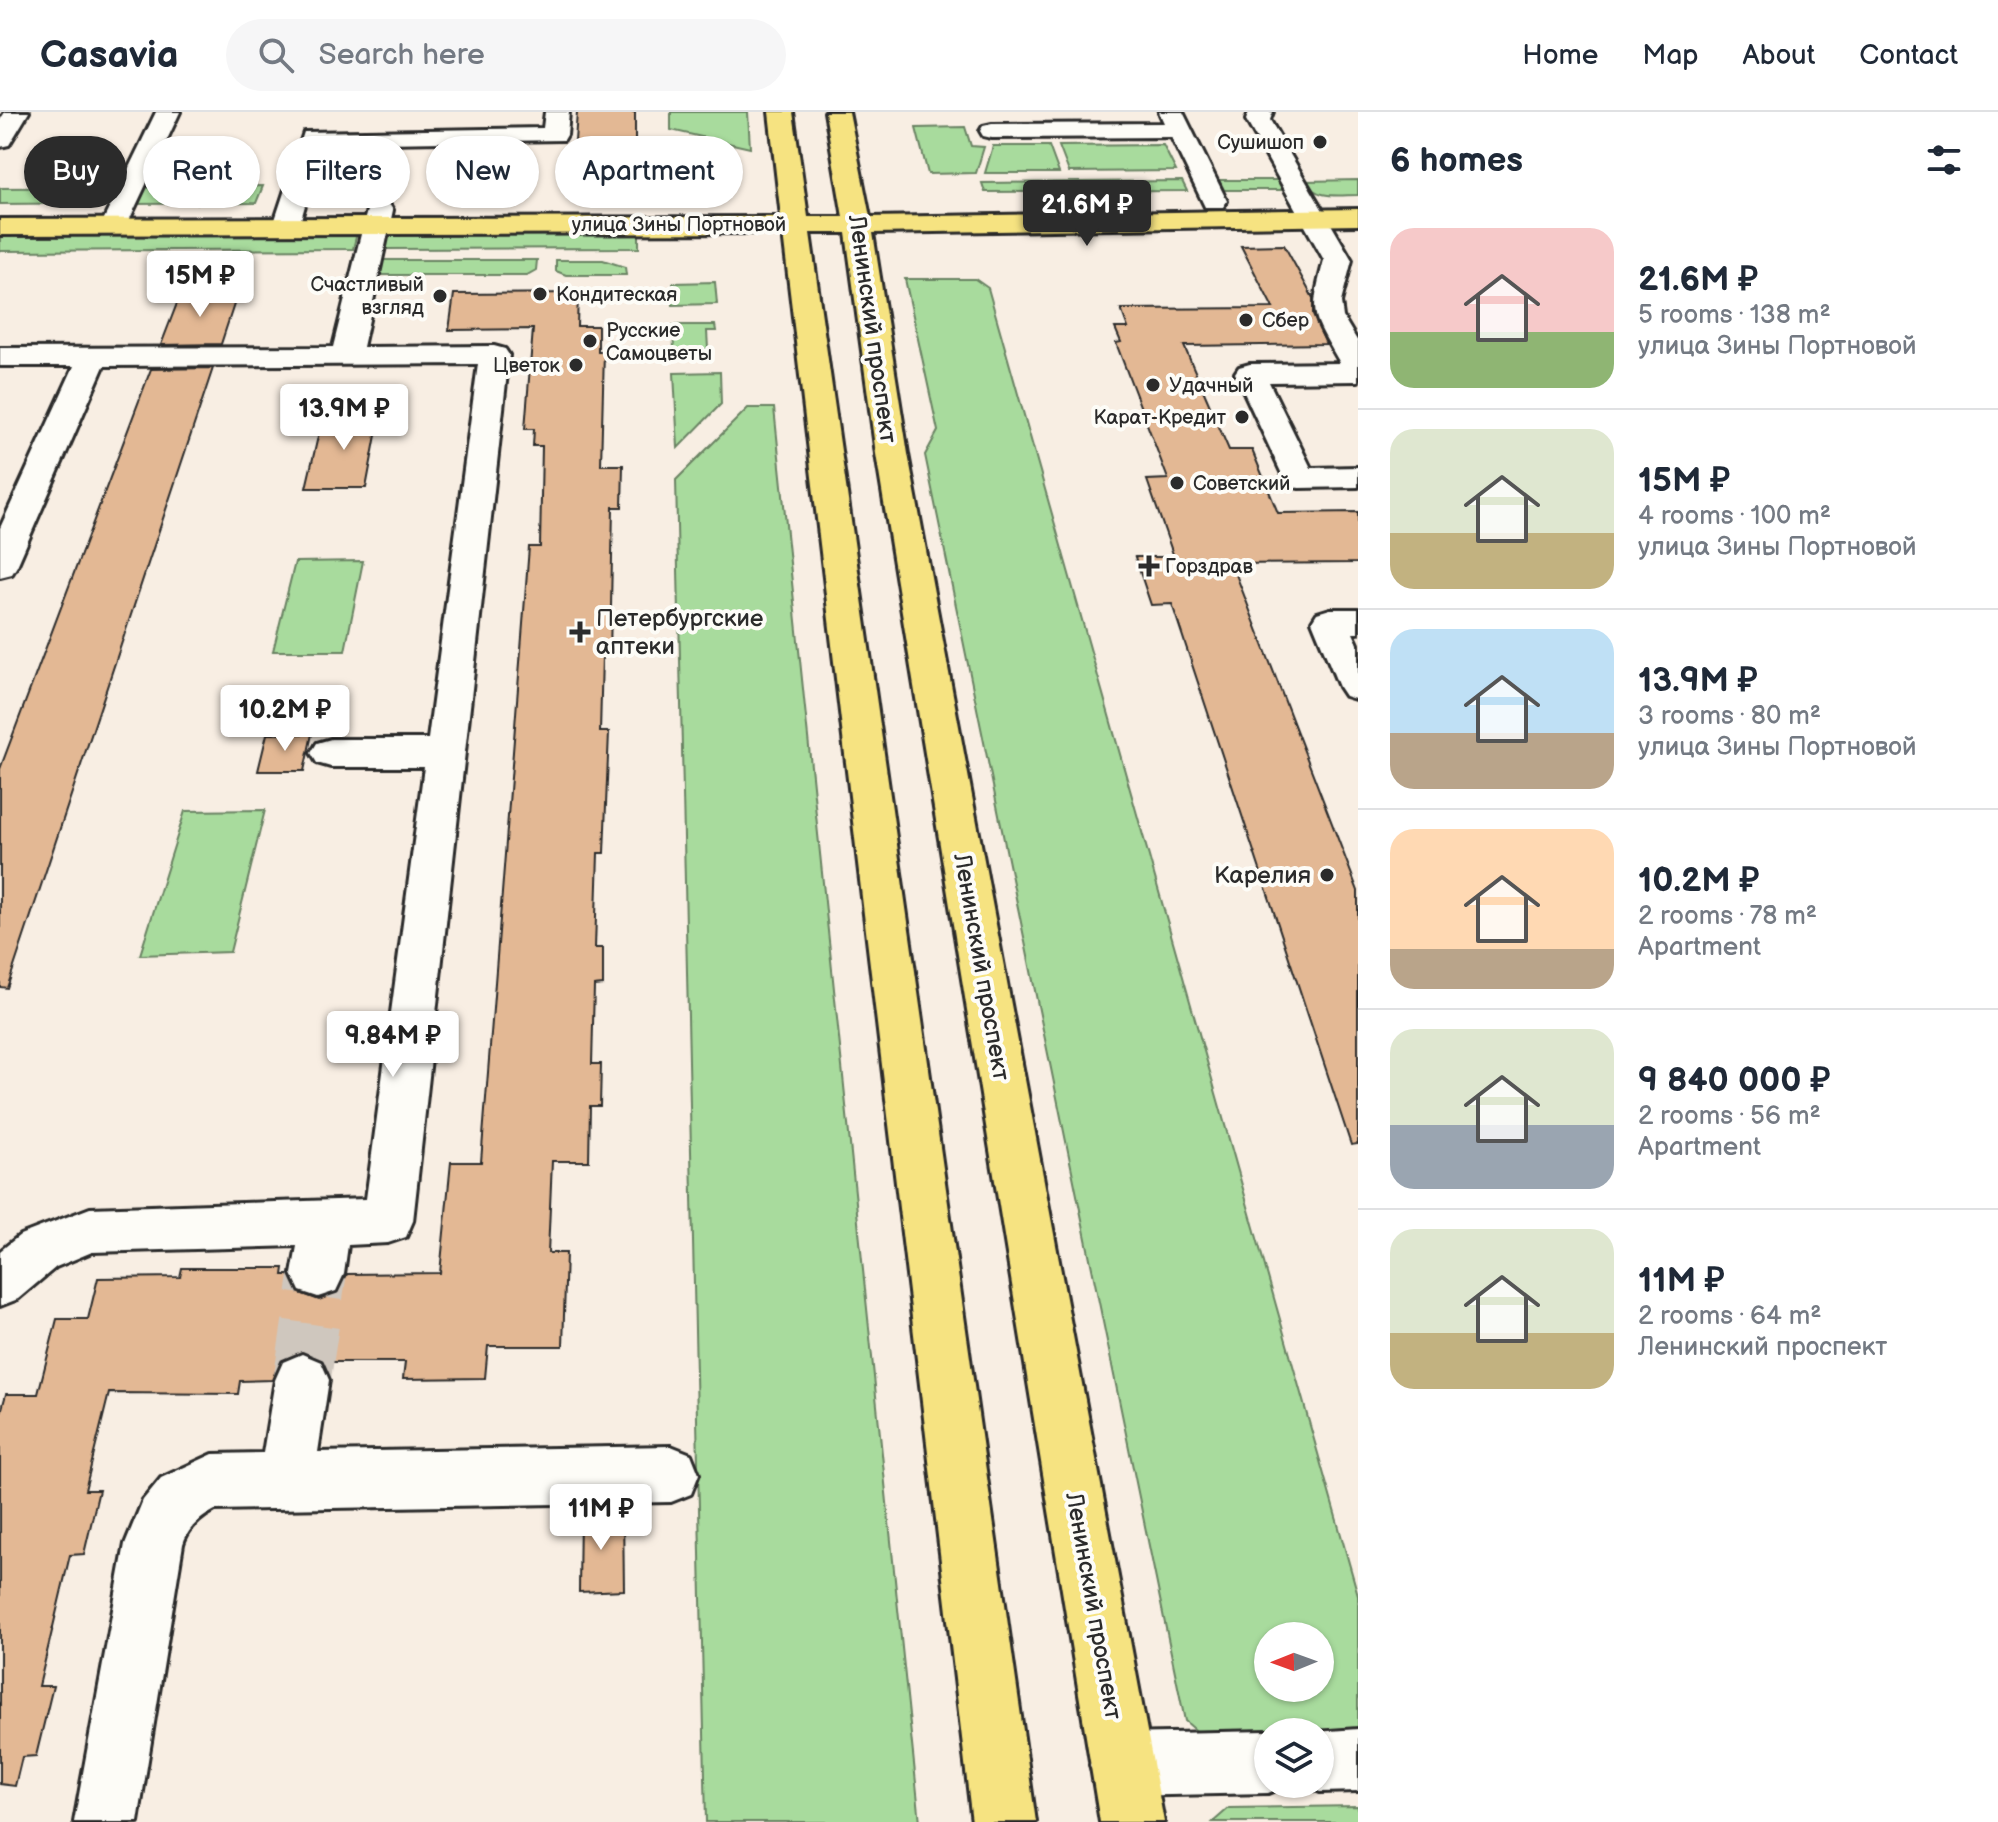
<!DOCTYPE html>
<meta charset="utf-8">
<style>
:root{--surface:#fff;--page:#f6f6f7;--text:#1f2937;--muted:#747a83;--line:#e0e1e3;--accent:#2b2b2b}
body{margin:0;font-family:"Balsamiq Sans",sans-serif;background:var(--page);color:var(--text);height:100vh;display:flex;flex-direction:column;font-size:30px;white-space:nowrap}
*{box-sizing:border-box;margin:0}
p{font-size:26px;color:var(--muted)}
.icon{flex:none;width:44px;height:44px;fill:none;stroke:currentColor;stroke-width:2;stroke-linecap:round;stroke-linejoin:round}
.map{position:relative;flex:1;overflow:hidden}
.sheet{display:flex;flex-direction:column;background:var(--surface);width:640px}
.sheet>*{flex:none}
.guide{position:absolute;left:24px;top:24px;width:760px;height:72px;display:flex;gap:16px}
.needle{width:52px;rotate:269deg}
.tools{position:absolute;left:1254px;top:1510px;display:grid;gap:16px}
.tools a{display:grid;place-items:center;width:80px;height:80px;border-radius:50%;background:var(--surface);box-shadow:0 2px 6px #0004;font-size:40px}
.price{position:absolute;translate:-50% -68px;padding:0 18px;border-radius:8px;background:#fff;color:#222;font-size:26px;line-height:52px;filter:drop-shadow(0 2px 4px #0008)}
.price::after{content:'';position:absolute;left:50%;top:48px;width:24px;height:18px;margin-left:-12px;background:inherit;clip-path:polygon(0 0,100% 0,50% 100%)}
.price.on{background:var(--accent);color:#fff}
ul{padding:0;list-style:none}
li{display:flex;align-items:center;gap:24px;height:200px;padding:0 32px}
li+li{border-top:2px solid var(--line)}
li span{display:grid;place-items:center;flex:none;width:224px;height:160px;border-radius:24px;color:#555}
li>.icon{margin-inline-start:auto}
span .icon{width:96px;height:96px;fill:#fffc;stroke-width:1}
li b{font-size:34px}
h2{display:flex;justify-content:space-between;align-items:center;height:96px;padding:0 32px;font-size:34px}
.pill{padding:0 28px;border-radius:36px;background:var(--surface);box-shadow:0 2px 6px #0004;font-size:28px;line-height:72px}
.pill.on{background:var(--accent);color:#fff}
header{display:flex;align-items:center;gap:48px;box-sizing:border-box;height:112px;padding:0 40px;background:var(--surface);border-bottom:2px solid var(--line)}
header strong{font-size:38px}
nav{display:flex;gap:44px;margin-inline-start:auto;font-size:28px}
.search{width:560px;height:72px;background:var(--page);display:flex;align-items:center;gap:20px;box-sizing:border-box;padding:0 28px;border-radius:44px;color:var(--muted);font-size:30px}
main{display:flex;flex:1;min-height:0}
.map>svg:first-child{display:block}
</style>
<header>
<strong>Casavia</strong>
<div class="search"><svg class="icon" aria-label="search" viewBox="0 0 24 24"><circle cx="10" cy="10" r="6"/><path d="M15 15l6 6"/></svg>Search here</div>
<nav><a>Home</a><a>Map</a><a>About</a><a>Contact</a></nav>
</header>
<main>
<div class="map">
<svg width="1358" height="1710" viewBox="0 0 1358 1710">
<rect width="100%" height="100%" fill="#f8eee3"/>
<filter id="ink" filterUnits="userSpaceOnUse"><feTurbulence type="fractalNoise" baseFrequency=".0125" numOctaves="2"/><feDisplacementMap in="SourceGraphic" scale="16" xChannelSelector="R" yChannelSelector="G"/><feConvolveMatrix kernelMatrix="1 2 1 2 8 2 1 2 1" color-interpolation-filters="sRGB"/></filter>
<g filter="url(#ink)">
<g fill="#a8db9d" stroke="#6a8364" stroke-width="2" fill-rule="evenodd">
<polygon points="671,0 748,0 750,36 671,18"/>
<polygon points="965,15 971,34 984,35 976,61 928,62 916,16"/>
<polygon points="670,32 730,46 730,56 709,62 670,62"/>
<polygon points="1163,33 1176,59 1069,60 1059,34"/>
<polygon points="993,34 1049,34 1059,61 985,61"/>
<polygon points="1219,68 1279,68 1285,78 1224,78"/>
<path d="M1358 68V83C1338 83 1316 88 1305 69Z"/>
<polygon points="1182,69 1187,79 985,80 982,71"/>
<polygon points="263,74 256,91 135,92 143,75"/>
<polygon points="123,75 115,91 0,92 0,76"/>
<polygon points="639,120 639,136 385,137 389,122"/>
<polygon points="357,121 353,137 0,139 0,123"/>
<polygon points="378,148 537,148 536,158 527,163 374,163"/>
<polygon points="556,148 603,148 625,155 626,163 566,163 556,159"/>
<path d="M905 167H975L988 176 1358 1483V1626L1320 1620 1201 1623 1185 1609 925 343 938 319ZM1268 1524H1320V1576H1268Z"/>
<polygon points="715,170 717,192 673,193 673,171"/>
<polygon points="673,213 715,213 716,219 707,219 708,237 674,238"/>
<polygon points="720,260 721,292 678,336 674,261"/>
<polygon points="748,296 774,296 920,1710 706,1710 676,368"/>
<polygon points="363,449 345,539 273,539 295,450"/>
<polygon points="265,698 230,840 140,843 185,699"/>
<polygon points="1358,1694 1358,1710 1213,1710 1229,1696"/>
</g>
<g fill="#e3b894" stroke="#2b2b2b" stroke-width="2">
<polygon points="577,0 635,0 635,58 573,59"/>
<polygon points="1284,133 1313,186 1313,203 1326,232 1184,234 1229,338 1252,338 1278,401 1358,400 1358,451 1232,452 1358,779 1358,1032 1351,1033 1172,492 1151,493 1135,445 1174,445 1147,368 1168,367 1116,231 1121,230 1115,216 1128,216 1121,197 1273,196 1241,134"/>
<polygon points="238,180 221,232 161,233 181,181"/>
<polygon points="578,181 577,214 598,214 598,240 604,240 601,353 623,353 622,395 613,395 610,544 602,544 600,620 609,620 604,741 598,741 595,836 603,836 603,873 594,874 592,952 601,952 600,994 590,994 589,1049 552,1049 548,1141 566,1141 563,1234 488,1234 485,1266 403,1267 405,1250 324,1250 301,1239 280,1249 272,1268 240,1269 238,1282 109,1281 85,1378 99,1378 84,1442 70,1443 39,1574 53,1574 36,1644 22,1645 15,1674 0,1672 0,1304 6,1282 38,1282 57,1207 88,1207 98,1166 180,1165 182,1156 284,1156 283,1163 289,1163 297,1180 319,1188 339,1180 347,1162 440,1161 451,1050 481,1050 529,435 540,435 542,334 533,334 534,317 525,317 533,217 449,218 454,182"/>
<polygon points="213,256 7,876 0,875 0,657 151,257"/>
<polygon points="380,302 366,376 306,376 323,303"/>
<polygon points="267,622 312,622 304,659 258,659"/>
<polygon points="623,1400 624,1478 579,1480 580,1401"/>
</g>
<g fill="none" stroke-linecap="round" stroke-linejoin="round">
<polyline stroke="#cfc7be" stroke-width="57" stroke-dasharray="57 28" stroke-linecap="butt" points="302,1268 318,1162"/>
<g stroke="#2b2b2b" stroke-width="6">
<g id="minor">
<polygon points="5,0 29,0 9,33 0,35 0,8"/>
<polygon points="156,0 180,0 126,115 123,121 103,121 100,115"/>
<polygon points="545,0 569,0 567,23 564,28 323,32 299,114 295,120 277,120 273,114 304,20 543,16"/>
<polygon points="1159,0 1183,0 1227,89 1223,95 1205,95 1171,25 992,26 983,24 980,19 983,14 992,12 1164,11"/>
<path d="M1249 0H1273L1270 8 1352 148 1341 190 1343 205 1358 230V269L1269 270 1311 356 1358 355V375L1299 376 1287 373 1235 261 1239 255 1250 252 1340 251C1312 201 1309 205 1324 148L1246 8Z"/>
<polygon points="380,90 389,92 393,98 363,235 494,234 505,237 509,243 413,1109 406,1125 388,1131 348,1133 344,1162 336,1179 318,1185 300,1179 292,1162 297,1134 92,1140 56,1155 18,1187 0,1194 0,1139 20,1123 90,1096 366,1087 424,655 331,655 317,651 311,641 317,631 331,627 428,627 478,252 104,254 17,454 12,462 0,465 0,416 74,254 0,254 0,236 333,235 367,98 371,92"/>
<polygon points="1330,497 1358,497 1358,521 1353,521 1358,532 1358,588 1345,584 1339,575 1312,509 1317,501"/>
<path d="M302 1242 321 1250 329 1268 318 1340 671 1334 691 1342 699 1362 691 1382 671 1390 215 1398C200 1406 188 1416 183 1432L138 1710H74L125 1432 143 1388 161 1366 213 1342 263 1341 275 1268 283 1250Z"/>
<polygon points="1358,1617 1358,1679 1320,1680 1300,1672 1320,1672 1320,1620 1315,1620"/>
<polygon points="1268,1619 1271,1620 1268,1620 1268,1672 1290,1672 1268,1681 1121,1684 1099,1675 1090,1653 1099,1631 1121,1622"/>
</g>
</g>
<g stroke="#2b2b2b" stroke-width="6">
<polygon id="major" points="769,0 793,0 808,105 843,105 825,0 849,0 870,105 1358,97 1358,113 873,121 908,342 1164,1710 1100,1710 876,342 846,121 810,121 1036,1710 972,1710 783,121 0,123 0,107 781,105"/>
</g>
<use href="#minor" fill="#fdfcf7" fill-rule="evenodd"/>
<use href="#major" fill="#f6e381" fill-rule="evenodd"/>
</g>
</g>
<g fill="#2b2b2b" stroke="#fdfcf7" stroke-width="3">
<circle cx="1320" cy="30" r="8"/>
<circle cx="540" cy="182" r="8"/>
<circle cx="440" cy="184" r="8"/>
<circle cx="1246" cy="208" r="8"/>
<circle cx="590" cy="229" r="8"/>
<circle cx="576" cy="253" r="8"/>
<circle cx="1153" cy="273" r="8"/>
<circle cx="1242" cy="305" r="8"/>
<circle cx="1177" cy="371" r="8"/>
<path d="M1145 442h8v8h8v8h-8v8h-8v-8h-8v-8h8z"/>
<path d="M576 508h8v8h8v8h-8v8h-8v-8h-8v-8h8z"/>
<circle cx="1327" cy="763" r="8"/>
</g>
<g text-anchor="middle" stroke-width="8" stroke-linejoin="round" paint-order="stroke">
<g font-size="20" fill="#2b2b2b" stroke="#fdfcf7" text-anchor="start">
<text x="1304" y="37" text-anchor="end">Сушишоп</text>
<text x="424" y="179" text-anchor="end">Счастливый<tspan x="424" dy="23">взгляд</tspan></text>
<text x="556" y="189">Кондитеская</text>
<text x="1262" y="215">Сбер</text>
<text x="606" y="225">Русские<tspan x="606" dy="23">Самоцветы</tspan></text>
<text x="560" y="260" text-anchor="end">Цветок</text>
<text x="1169" y="280">Удачный</text>
<text x="1226" y="312" text-anchor="end">Карат-Кредит</text>
<text x="1193" y="378">Советский</text>
<text x="1165" y="461">Горздрав</text>
</g>
<g font-size="20" fill="#2b2b2b" stroke="#fdfcf7">
<text x="679" y="119">улица Зины Портновой</text>
</g>
<g font-size="24" fill="#2b2b2b" stroke="#fdfcf7">
<text transform="translate(873 217) rotate(82)" y="8">Ленинский проспект</text>
<text transform="translate(982 855) rotate(80)" y="8">Ленинский проспект</text>
<text transform="translate(1094 1494) rotate(80)" y="8">Ленинский проспект</text>
</g>
<g font-size="24" fill="#2b2b2b" stroke="#fdfcf7" text-anchor="start">
<text x="596" y="514">Петербургские<tspan x="596" dy="28">аптеки</tspan></text>
<text x="1311" y="771" text-anchor="end">Карелия</text>
</g>
</g>
</svg>
<div class="tools">
<a><svg class="needle" viewBox="-14 -14 28 28"><path d="M0-13l5 13h-10z" fill="#e53935"/><path d="M0 13l5-13h-10z" fill="#747a83"/></svg></a>
<a><svg class="icon" aria-label="layers" viewBox="0 0 24 24"><path d="M12 4l9 5-9 5-9-5zM3 14l9 5 9-5"/></svg></a>
</div>
<b class="price on" style="left:1087px;top:136px">21.6M ₽</b>
<b class="price" style="left:200px;top:207px">15M ₽</b>
<b class="price" style="left:344px;top:340px">13.9M ₽</b>
<b class="price" style="left:285px;top:641px">10.2M ₽</b>
<b class="price" style="left:393px;top:967px">9.84M ₽</b>
<b class="price" style="left:601px;top:1440px">11M ₽</b>
<div class="guide">
<a class="pill on">Buy</a>
<a class="pill">Rent</a>
<a class="pill">Filters</a>
<a class="pill">New</a>
<a class="pill">Apartment</a>
</div>
</div>
<section class="sheet">
<h2>6 homes<svg class="icon" aria-label="filters" viewBox="0 0 24 24"><path d="M4 7h16M4 17h16"/><circle cx="9" cy="7" r="2"/><circle cx="15" cy="17" r="2"/></svg></h2>
<ul>
<li><span style="background:linear-gradient(#f6c9c9 65%,#8fb573 0)"><svg class="icon" aria-label="home" viewBox="0 0 24 24"><path d="M3 11l9-7 9 7M6 9v11h12V9"/></svg></span><div><b>21.6M ₽</b><p>5 rooms · 138 m²</p><p>улица Зины Портновой</p></div></li>
<li><span style="background:linear-gradient(#dfe7d0 65%,#c2b280 0)"><svg class="icon" aria-label="home" viewBox="0 0 24 24"><path d="M3 11l9-7 9 7M6 9v11h12V9"/></svg></span><div><b>15M ₽</b><p>4 rooms · 100 m²</p><p>улица Зины Портновой</p></div></li>
<li><span style="background:linear-gradient(#bfe0f5 65%,#b9a48a 0)"><svg class="icon" aria-label="home" viewBox="0 0 24 24"><path d="M3 11l9-7 9 7M6 9v11h12V9"/></svg></span><div><b>13.9M ₽</b><p>3 rooms · 80 m²</p><p>улица Зины Портновой</p></div></li>
<li><span style="background:linear-gradient(#ffd9b3 75%,#b9a48a 0)"><svg class="icon" aria-label="home" viewBox="0 0 24 24"><path d="M3 11l9-7 9 7M6 9v11h12V9"/></svg></span><div><b>10.2M ₽</b><p>2 rooms · 78 m²</p><p>Apartment</p></div></li>
<li><span style="background:linear-gradient(#dfe7d0 60%,#9aa5b1 0)"><svg class="icon" aria-label="home" viewBox="0 0 24 24"><path d="M3 11l9-7 9 7M6 9v11h12V9"/></svg></span><div><b>9 840 000 ₽</b><p>2 rooms · 56 m²</p><p>Apartment</p></div></li>
<li><span style="background:linear-gradient(#dfe7d0 65%,#c2b280 0)"><svg class="icon" aria-label="home" viewBox="0 0 24 24"><path d="M3 11l9-7 9 7M6 9v11h12V9"/></svg></span><div><b>11M ₽</b><p>2 rooms · 64 m²</p><p>Ленинский проспект</p></div></li>
</ul>
</section>
</main>
